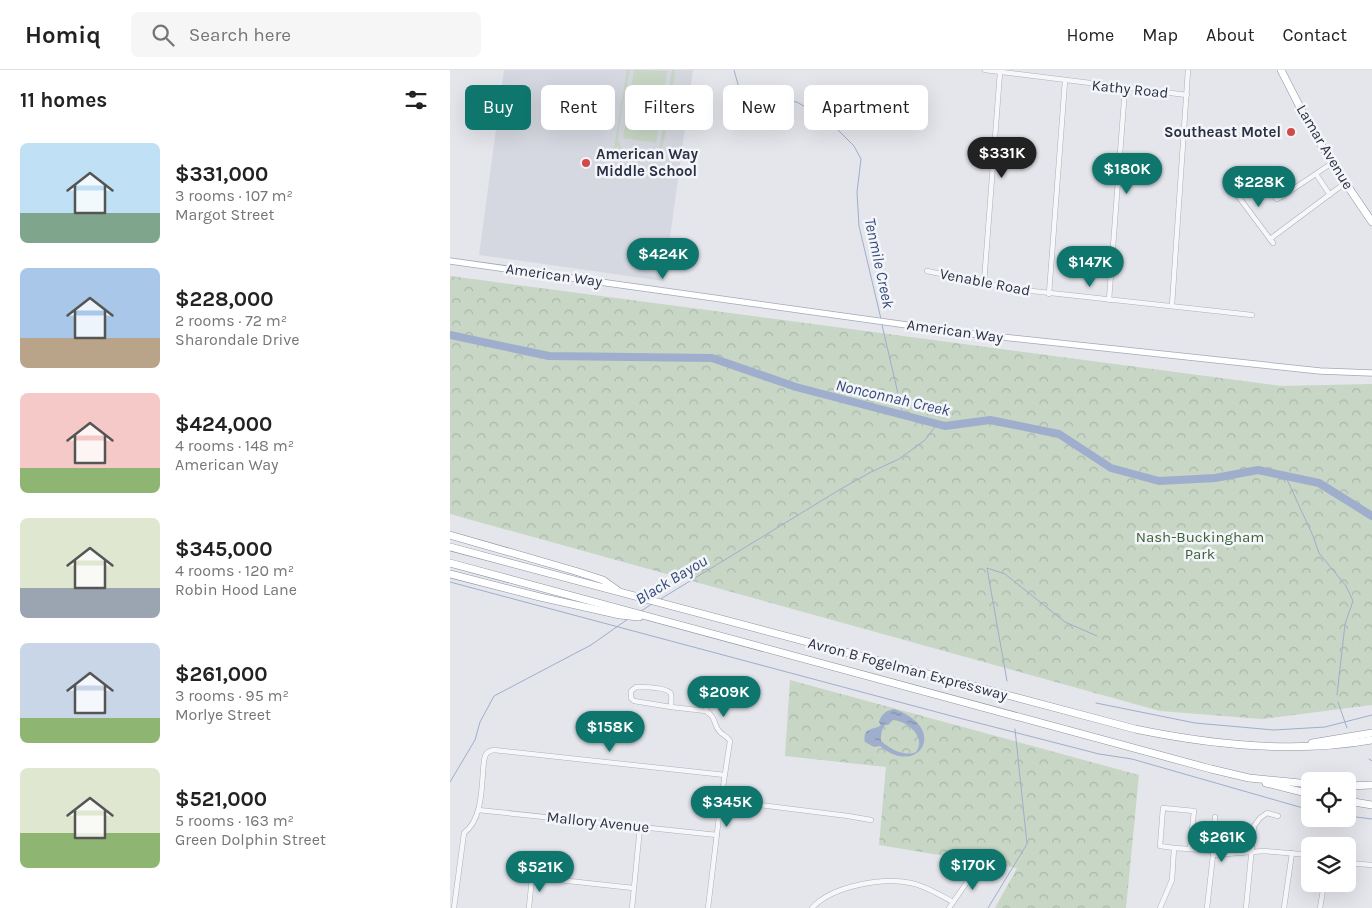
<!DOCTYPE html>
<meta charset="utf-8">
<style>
:root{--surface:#fff;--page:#f6f6f6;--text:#222;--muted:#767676;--line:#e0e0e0;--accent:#0f766e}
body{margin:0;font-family:Karla,sans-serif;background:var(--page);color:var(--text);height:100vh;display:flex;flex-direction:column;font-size:19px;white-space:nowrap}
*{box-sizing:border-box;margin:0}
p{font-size:16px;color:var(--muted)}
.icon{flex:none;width:28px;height:28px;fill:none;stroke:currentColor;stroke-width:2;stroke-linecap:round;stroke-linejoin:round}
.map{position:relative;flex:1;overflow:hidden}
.details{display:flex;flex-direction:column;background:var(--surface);width:450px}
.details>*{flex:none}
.banner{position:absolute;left:15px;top:15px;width:475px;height:45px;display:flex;gap:10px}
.fabs{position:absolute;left:851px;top:702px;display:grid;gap:10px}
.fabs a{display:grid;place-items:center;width:55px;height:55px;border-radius:8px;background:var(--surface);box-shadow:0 5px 20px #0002;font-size:25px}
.price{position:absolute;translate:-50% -42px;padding:0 11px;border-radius:18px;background:var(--accent);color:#fff;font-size:16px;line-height:32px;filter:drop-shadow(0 1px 2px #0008)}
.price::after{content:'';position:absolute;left:50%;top:30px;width:15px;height:11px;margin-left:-8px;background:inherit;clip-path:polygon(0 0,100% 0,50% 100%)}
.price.current{background:#222;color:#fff}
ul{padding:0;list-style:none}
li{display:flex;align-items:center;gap:15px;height:125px;padding:0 20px}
li span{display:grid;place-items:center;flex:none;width:140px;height:100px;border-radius:8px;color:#555}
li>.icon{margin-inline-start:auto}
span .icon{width:60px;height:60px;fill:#fffc;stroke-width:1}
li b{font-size:21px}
h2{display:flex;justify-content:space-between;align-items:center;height:60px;padding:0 20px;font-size:21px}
.chip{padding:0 18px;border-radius:8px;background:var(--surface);box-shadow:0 5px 20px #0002;font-size:18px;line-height:45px}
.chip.current{background:var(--accent);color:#fff}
header{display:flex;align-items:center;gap:30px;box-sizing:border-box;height:70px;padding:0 25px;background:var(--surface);border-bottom:1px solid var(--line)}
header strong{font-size:24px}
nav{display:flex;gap:28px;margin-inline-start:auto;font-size:18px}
.search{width:350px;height:45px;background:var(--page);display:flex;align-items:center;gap:12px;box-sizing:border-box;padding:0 18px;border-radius:8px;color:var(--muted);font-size:19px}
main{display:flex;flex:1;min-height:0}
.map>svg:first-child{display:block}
</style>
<header>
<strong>Homiq</strong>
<div class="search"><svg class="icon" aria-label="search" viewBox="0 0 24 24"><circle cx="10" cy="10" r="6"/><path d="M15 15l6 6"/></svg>Search here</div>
<nav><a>Home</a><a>Map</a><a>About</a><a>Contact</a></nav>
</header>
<main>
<section class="details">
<h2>11 homes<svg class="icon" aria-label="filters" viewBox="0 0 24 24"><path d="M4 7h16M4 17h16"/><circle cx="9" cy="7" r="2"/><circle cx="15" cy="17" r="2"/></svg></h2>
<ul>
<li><span style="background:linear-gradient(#bfe0f5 70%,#7fa58c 0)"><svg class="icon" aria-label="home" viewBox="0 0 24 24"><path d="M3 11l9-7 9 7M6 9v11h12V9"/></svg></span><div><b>$331,000</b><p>3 rooms · 107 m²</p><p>Margot Street</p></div></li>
<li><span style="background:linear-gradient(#a9c7e8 70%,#b9a48a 0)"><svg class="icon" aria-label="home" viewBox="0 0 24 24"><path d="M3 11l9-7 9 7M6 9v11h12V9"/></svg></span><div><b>$228,000</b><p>2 rooms · 72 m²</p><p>Sharondale Drive</p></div></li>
<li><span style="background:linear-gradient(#f6c9c9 75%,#8fb573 0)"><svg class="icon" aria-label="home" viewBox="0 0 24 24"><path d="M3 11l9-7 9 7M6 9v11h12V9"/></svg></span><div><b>$424,000</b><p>4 rooms · 148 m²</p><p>American Way</p></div></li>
<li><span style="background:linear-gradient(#dfe7d0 70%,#9aa5b1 0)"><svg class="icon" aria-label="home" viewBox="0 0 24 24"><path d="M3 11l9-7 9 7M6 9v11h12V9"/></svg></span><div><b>$345,000</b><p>4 rooms · 120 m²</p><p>Robin Hood Lane</p></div></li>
<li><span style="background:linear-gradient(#c9d6e8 75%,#8fb573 0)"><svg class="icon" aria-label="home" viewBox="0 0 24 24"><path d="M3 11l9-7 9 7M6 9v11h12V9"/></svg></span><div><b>$261,000</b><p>3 rooms · 95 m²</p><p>Morlye Street</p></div></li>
<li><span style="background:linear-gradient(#dfe7d0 65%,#8fb573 0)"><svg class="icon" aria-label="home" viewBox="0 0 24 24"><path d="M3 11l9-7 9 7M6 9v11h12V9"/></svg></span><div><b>$521,000</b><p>5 rooms · 163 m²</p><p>Green Dolphin Street</p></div></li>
</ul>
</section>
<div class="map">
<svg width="922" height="838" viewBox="0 0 922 838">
<defs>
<pattern id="forest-crowns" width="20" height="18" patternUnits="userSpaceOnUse" patternTransform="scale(1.25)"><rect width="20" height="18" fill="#c7d6c5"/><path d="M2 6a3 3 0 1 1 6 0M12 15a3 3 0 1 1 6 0" fill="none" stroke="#abb8ab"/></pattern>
<pattern id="water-ripples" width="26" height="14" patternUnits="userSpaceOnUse" patternTransform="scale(1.25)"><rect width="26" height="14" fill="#9faecc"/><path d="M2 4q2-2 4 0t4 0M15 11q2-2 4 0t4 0" fill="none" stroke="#828ea7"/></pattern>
</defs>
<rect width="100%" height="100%" fill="#e4e6ec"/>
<polygon fill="#d6d8e1" points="54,0 243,0 214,211 29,185"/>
<g fill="url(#forest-crowns)">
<polygon points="0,206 831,316 922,314 922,635 812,649 710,641 0,444"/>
<polygon points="340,610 689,705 676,838 545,838 567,798 429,775 436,697 335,686"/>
</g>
<g fill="#c7d6c5">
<path d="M177 0H180C177 15 166 61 169 72 172 81 179 88 189 89 198 90 206 84 210 75L222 0H225C224 13 216 71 211 80 206 87 197 92 188 92 178 91 172 85 168 76L166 84H163Z"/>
<polygon points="184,0 217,1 206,73 173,68"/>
</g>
<path fill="url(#water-ripples)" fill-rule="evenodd" d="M444 639C501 659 467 708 430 676L424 677 415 672C412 659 422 659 431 656L429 652C432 643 436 641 444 639ZM443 650C457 651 477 667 466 682 454 687 440 679 431 671 431 664 431 661 435 655H438Z"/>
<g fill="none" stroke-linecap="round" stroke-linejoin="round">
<g stroke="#9faecc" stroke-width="1">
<polyline points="284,0 289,18 312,30 347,32 379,51 404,76 411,89 407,122 409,156 431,249"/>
<polyline points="432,255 453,345"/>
<polyline points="835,405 863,466 869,483 896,516 903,531 895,554 887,625"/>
<polyline points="0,512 509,648 649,684 682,689 860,740"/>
<polyline points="209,530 389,420 421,402 449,389 475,370 487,354"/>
<polyline points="190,542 203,533"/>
<polyline points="557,611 537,498 555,504 615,552 647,566"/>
<polyline points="888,632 897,658"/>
<polyline points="646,633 745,653 824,660 875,657 922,645"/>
<polyline points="919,689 922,691"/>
<polyline points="0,712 25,670 30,652 44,626 141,575 178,549"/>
<polyline points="898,746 922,749"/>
<polyline points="538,838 577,774 565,659"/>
</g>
<polyline stroke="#9faecc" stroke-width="8" points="0,265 99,286 262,288 346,317 495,356 540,350 609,364 661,398 709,411 765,408 808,400 869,413 922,446"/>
<g stroke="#acb0ba" stroke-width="5.5">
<g id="minor">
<polyline points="535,0 737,25"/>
<polyline points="866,104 880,125"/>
<polyline points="779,114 823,173"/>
<path d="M785 123C788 114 797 106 807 107L827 129 833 126 882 93"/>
<polyline points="820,169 895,113"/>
<polyline points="477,201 563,219 802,245"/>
<polyline points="534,213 550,2"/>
<polyline points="599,224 615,11"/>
<polyline points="659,230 675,18"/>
<polyline points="722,235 738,0"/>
<path d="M186 617C194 617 218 617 221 624 222 628 221 633 221 637L184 631 181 628V621Z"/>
<polyline points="221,637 256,641"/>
<polyline points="271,730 398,746 421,750"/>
<polyline points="28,740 267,765"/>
<polyline points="740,779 764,781"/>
<polyline points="763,785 814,781 860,785"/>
<polyline points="898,793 922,795"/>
<path d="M4 838 14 763C34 748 31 714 34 691 35 684 37 681 44 680L275 705"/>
<polyline points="79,838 82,807 183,818"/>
<polyline points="182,838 190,757"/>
<path d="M258 838 271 730 280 671C277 666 274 666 270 662 263 655 267 648 256 641L259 614"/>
<path d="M362 838C382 816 432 807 461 813 476 816 490 825 503 832"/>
<polyline points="499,838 531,792"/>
<polyline points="710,838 722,810 724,778 710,776 713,738 744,741 740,779 724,778"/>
<polyline points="757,838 763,785 765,747"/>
<polyline points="796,838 804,756 810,748 817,743 828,746"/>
<polyline points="834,838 842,783"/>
<polyline points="870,838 874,814"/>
</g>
</g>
<g stroke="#a3a8b8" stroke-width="7">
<polyline id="major" points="0,191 514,263 870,301 922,303"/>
</g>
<g stroke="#8b91a3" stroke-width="8">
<g id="highway">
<polyline points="831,0 857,51 882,93 922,152"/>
<polyline points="0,465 125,501 153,510 167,520"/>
<path d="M0 477 685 659C762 675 844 684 922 670"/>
<polyline points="0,493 761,699 799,708 860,714"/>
<polyline points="0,504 90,527 170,545 189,547"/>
<polyline points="862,673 922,663"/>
<polyline points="816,713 860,724"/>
<polyline points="898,716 922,715"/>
<polyline points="898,731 922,735"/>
</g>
</g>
<use href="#minor" stroke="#f7f7fa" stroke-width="4.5"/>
<use href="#major" stroke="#fff" stroke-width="5.5"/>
<use href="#highway" stroke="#fff" stroke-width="7"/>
</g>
<g fill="#d0494b" stroke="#f4f5f9" stroke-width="2">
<circle cx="841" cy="62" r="5"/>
<circle cx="136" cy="93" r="5"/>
</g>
<g text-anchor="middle" stroke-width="5" stroke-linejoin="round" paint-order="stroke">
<g font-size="15" fill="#2b3145" stroke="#f4f5f9">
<text transform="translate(680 19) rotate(6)" y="5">Kathy Road</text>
<text transform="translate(875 77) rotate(59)" y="5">Lamar Avenue</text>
<text transform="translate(104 205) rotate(8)" y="5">American Way</text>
<text transform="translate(535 212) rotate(11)" y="5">Venable Road</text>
<text transform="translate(505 261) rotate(8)" y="5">American Way</text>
<text transform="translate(458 599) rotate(15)" y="5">Avron B Fogelman Expressway</text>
<text transform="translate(148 752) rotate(6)" y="5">Mallory Avenue</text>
</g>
<g font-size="15" font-weight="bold" fill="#2b3145" stroke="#f4f5f9" text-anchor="end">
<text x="831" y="67">Southeast Motel</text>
<text x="146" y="89" text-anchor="start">American Way<tspan x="146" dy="17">Middle School</tspan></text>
</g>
<g font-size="15" fill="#3a6038" stroke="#f4f5f9">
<text x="750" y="472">Nash-Buckingham<tspan x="750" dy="17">Park</tspan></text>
</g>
<g font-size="16" font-style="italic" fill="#344a79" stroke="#f4f5f9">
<text transform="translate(430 193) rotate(78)" y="6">Tenmile Creek</text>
<text transform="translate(443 327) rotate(13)" y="6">Nonconnah Creek</text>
<text transform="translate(221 509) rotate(-31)" y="6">Black Bayou</text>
</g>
</g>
</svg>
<div class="fabs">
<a><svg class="icon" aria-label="locate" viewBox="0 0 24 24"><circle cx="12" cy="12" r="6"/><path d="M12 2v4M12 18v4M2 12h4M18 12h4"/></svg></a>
<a><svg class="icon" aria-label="layers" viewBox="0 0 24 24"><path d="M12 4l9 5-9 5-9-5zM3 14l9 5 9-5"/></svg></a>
</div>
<b class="price current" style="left:552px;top:109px">$331K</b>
<b class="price" style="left:677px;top:125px">$180K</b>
<b class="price" style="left:809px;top:138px">$228K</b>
<b class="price" style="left:213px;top:210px">$424K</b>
<b class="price" style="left:640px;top:218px">$147K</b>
<b class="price" style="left:274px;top:648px">$209K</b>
<b class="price" style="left:160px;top:683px">$158K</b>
<b class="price" style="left:277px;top:758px">$345K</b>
<b class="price" style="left:772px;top:793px">$261K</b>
<b class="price" style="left:523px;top:821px">$170K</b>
<b class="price" style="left:90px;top:823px">$521K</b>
<div class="banner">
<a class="chip current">Buy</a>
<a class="chip">Rent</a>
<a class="chip">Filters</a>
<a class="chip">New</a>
<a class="chip">Apartment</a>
</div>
</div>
</main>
